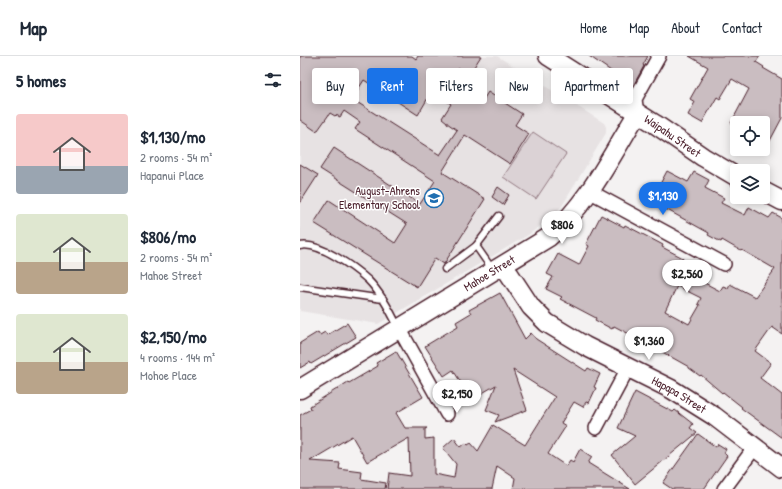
<!DOCTYPE html>
<meta charset="utf-8">
<style>
:root{--surface:#fff;--page:#f6f6f7;--text:#1f2937;--muted:#747a83;--line:#e0e1e3;--accent:#1a73e8}
body{margin:0;font-family:"Patrick Hand",sans-serif;background:var(--page);color:var(--text);height:100vh;display:flex;flex-direction:column;font-size:15px;white-space:nowrap}
*{box-sizing:border-box;margin:0}
p{font-size:13px;color:var(--muted)}
.icon{flex:none;width:22px;height:22px;fill:none;stroke:currentColor;stroke-width:2;stroke-linecap:round;stroke-linejoin:round}
.map{position:relative;flex:1;overflow:hidden}
.panel{display:flex;flex-direction:column;background:var(--surface);width:300px}
.panel>*{flex:none}
.top-card{position:absolute;left:12px;top:12px;width:380px;height:36px;display:flex;gap:8px}
.fabs{position:absolute;left:430px;top:60px;display:grid;gap:8px}
.fabs a{display:grid;place-items:center;width:40px;height:40px;border-radius:4px;background:var(--surface);box-shadow:0 2px 10px #0003;font-size:20px}
.price{position:absolute;translate:-50% -34px;padding:0 9px;border-radius:14px;background:#fff;color:#222;font-size:13px;line-height:26px;filter:drop-shadow(0 1px 2px #0008)}
.price::after{content:'';position:absolute;left:50%;top:24px;width:12px;height:9px;margin-left:-6px;background:inherit;clip-path:polygon(0 0,100% 0,50% 100%)}
.price.active{background:var(--accent);color:#fff}
ul{padding:0;list-style:none}
li{display:flex;align-items:center;gap:12px;height:100px;padding:0 16px}
li span{display:grid;place-items:center;flex:none;width:112px;height:80px;border-radius:4px;color:#555}
li>.icon{margin-inline-start:auto}
span .icon{width:48px;height:48px;fill:#fffc;stroke-width:1}
li b{font-size:17px}
h2{display:flex;justify-content:space-between;align-items:center;height:48px;padding:0 16px;font-size:17px}
.tag{padding:0 14px;border-radius:4px;background:var(--surface);box-shadow:0 2px 10px #0003;font-size:14px;line-height:36px}
.tag.active{background:var(--accent);color:#fff}
header{display:flex;align-items:center;gap:24px;box-sizing:border-box;height:56px;padding:0 20px;background:var(--surface);border-bottom:1px solid var(--line)}
header strong{font-size:19px}
nav{display:flex;gap:22px;margin-inline-start:auto;font-size:14px}
main{display:flex;flex:1;min-height:0}
.map>svg:first-child{display:block}
</style>
<header>
<strong>Map</strong>
<nav><a>Home</a><a>Map</a><a>About</a><a>Contact</a></nav>
</header>
<main>
<section class="panel">
<h2>5 homes<svg class="icon" aria-label="filters" viewBox="0 0 24 24"><path d="M4 7h16M4 17h16"/><circle cx="9" cy="7" r="2"/><circle cx="15" cy="17" r="2"/></svg></h2>
<ul>
<li><span style="background:linear-gradient(#f6c9c9 65%,#9aa5b1 0)"><svg class="icon" aria-label="home" viewBox="0 0 24 24"><path d="M3 11l9-7 9 7M6 9v11h12V9"/></svg></span><div><b>$1,130/mo</b><p>2 rooms · 54 m²</p><p>Hapanui Place</p></div></li>
<li><span style="background:linear-gradient(#dfe7d0 60%,#b9a48a 0)"><svg class="icon" aria-label="home" viewBox="0 0 24 24"><path d="M3 11l9-7 9 7M6 9v11h12V9"/></svg></span><div><b>$806/mo</b><p>2 rooms · 54 m²</p><p>Mahoe Street</p></div></li>
<li><span style="background:linear-gradient(#dfe7d0 60%,#b9a48a 0)"><svg class="icon" aria-label="home" viewBox="0 0 24 24"><path d="M3 11l9-7 9 7M6 9v11h12V9"/></svg></span><div><b>$2,150/mo</b><p>4 rooms · 144 m²</p><p>Mohoe Place</p></div></li>
</ul>
</section>
<div class="map">
<svg width="482" height="433" viewBox="0 0 482 433">
<rect width="100%" height="100%" fill="#f4f2f2"/>
<filter id="ink" filterUnits="userSpaceOnUse"><feTurbulence type="fractalNoise" baseFrequency=".025" numOctaves="2"/><feDisplacementMap in="SourceGraphic" scale="8" xChannelSelector="R" yChannelSelector="G"/><feConvolveMatrix kernelMatrix="1 2 1 2 8 2 1 2 1" color-interpolation-filters="sRGB"/></filter>
<g filter="url(#ink)">
<polygon fill="#e7e2e3" points="0,0 197,0 304,67 306,71 306,77 262,150 247,165 228,179 78,268 0,255"/>
<polygon fill="#dbd2d5" stroke="#927880" points="233,76 266,98 236,143 203,121"/>
<g fill="#cabdc1" stroke="#4a1f2b" fill-rule="evenodd">
<path d="M0 0H112L116 3 118 0H181L169 19 159 12 146 32 162 43 166 37 181 47 188 36 222 58 215 69 229 78 210 108 165 79 142 116 185 143 144 208 135 202 117 231 14 167 29 144 95 187 107 168 20 113 34 92 120 148 135 125 55 73 60 66 44 55 40 61 36 59 35 60 30 57 18 74H17L16 75 0 64ZM64 24 118 59 132 35 151 48 142 62 147 66V67L157 74 140 99 52 43Z"/>
<polygon points="289,0 348,0 343,9 344,10 333,30"/>
<polygon points="389,0 460,0 456,6 464,11 463,12 482,23 482,62 463,98 463,67 431,67 449,33 432,23 420,43 417,41 402,67 388,59 395,46 390,43 408,11"/>
<polygon points="0,108 18,119 0,147"/>
<path d="M367 115 388 126 394 116 409 124 405 132 424 142 421 147 445 159 449 151 469 162 473 157 482 162V278L472 271 455 295 471 307 460 322 482 339V382L441 352 442 351 423 336 422 337 401 319 400 320 389 312V311L348 288 347 291 333 284 335 281 314 270 312 273 295 264 296 262 260 243 262 241 246 233 253 221 247 218 258 198 279 209 289 190 286 188 301 159 324 171 325 169 346 180 363 189 362 191 383 202 380 207 398 216 395 222 420 235 423 230 428 232 430 228 455 241 475 213 442 194 441 195 422 184 421 186 408 179 409 177 351 145ZM377 230 401 242 398 248 400 249 389 268 365 255Z"/>
<polygon points="198,131 209,139 203,149 192,141"/>
<polygon points="200,237 225,283 231,277 236,283 286,315 288,312 300,318 294,331 296,332 289,347 286,346 283,351 274,346 261,367 266,370 248,398 266,410 270,404 273,406 280,393 292,401 288,407 330,433 213,433 215,422 197,410 192,433 87,433 89,417 110,420 109,382 67,406 52,380 10,405 40,407 39,413 62,416 61,423 86,427 85,433 0,433 0,359 11,353 10,350 48,326 49,327 78,310 76,307 96,295 123,341 96,357 105,372 127,372 125,373 125,383 134,382 134,418 154,422 156,408 143,392 154,382 161,391 166,387 168,389 171,387 178,395 193,369 225,389 255,341 213,314 227,354 195,366 199,359 186,354 196,329 179,339 175,332 167,336 153,314 144,320 125,290 158,270 156,266 171,257 169,254"/>
<polygon points="47,267 56,281 11,308 10,306 0,312 0,287 18,276 20,279 25,276 27,279"/>
<polygon points="335,336 373,356 375,354 393,368 390,372 397,377 335,428 312,399 335,380 318,372"/>
<polygon points="398,378 416,391 418,388 426,393 424,397 427,400 404,433 372,433 363,427"/>
</g>
<g fill="none" stroke-linecap="round" stroke-linejoin="round">
<g stroke="#4a1f2b" stroke-width="9">
<g id="lane">
<path d="M0 190C18 185 55 212 68 224 81 237 90 254 98 271"/>
<polyline points="145,213 176,190"/>
<polyline points="192,213 176,190 199,160"/>
<polyline points="0,231 83,243"/>
</g>
</g>
<g stroke="#4a1f2b" stroke-width="16">
<g id="street">
<polyline points="337,58 335,43 359,0"/>
<polyline points="289,135 424,208"/>
<polyline points="99,272 147,358"/>
<polyline points="296,372 328,312"/>
<polyline points="424,433 455,391"/>
</g>
</g>
<g stroke="#4a1f2b" stroke-width="21">
<g id="secondary">
<path id="s1" d="M248 0 355 68 403 101 437 121"/>
<polyline points="463,135 482,145"/>
<path id="s2" d="M204 210 231 251 247 267 285 290 371 333 414 360 482 412"/>
<path id="s3" d="M0 333 249 181C288 148 311 100 337 58"/>
</g>
</g>
<use href="#lane" stroke="#fff" stroke-width="6"/>
<use href="#street" stroke="#fff" stroke-width="13"/>
<use href="#secondary" stroke="#fff" stroke-width="18"/>
</g>
</g>
<defs>
<g id="school-ring" transform="scale(1)"><circle r="9.5" fill="#fff" stroke="#1f6fb2" stroke-width="1.5"/><path d="M0-5L7-2L0 1L-7-2ZM-4 1L0 2.5L4 1V4Q0 6-4 4Z" fill="#1f6fb2"/></g>
</defs>
<g fill-rule="evenodd">
<use href="#school-ring" x="134" y="142"/>
</g>
<g text-anchor="middle" stroke-width="3" stroke-linejoin="round" paint-order="stroke">
<g font-size="12" fill="#4a1f2b" stroke="#fff">
<text dy="4" stroke="none"><textPath href="#s1" startOffset="148">Waipahu Street</textPath></text>
<text dy="4" stroke="none"><textPath href="#s3" startOffset="222">Mahoe Street</textPath></text>
<text dy="4" stroke="none"><textPath href="#s2" startOffset="222">Hapapa Street</textPath></text>
</g>
<g font-size="12" fill="#4a1f2b" stroke="#fff" text-anchor="end">
<text x="120" y="139">August-Ahrens<tspan x="120" dy="14">Elementary School</tspan></text>
</g>
</g>
</svg>
<div class="fabs">
<a><svg class="icon" aria-label="locate" viewBox="0 0 24 24"><circle cx="12" cy="12" r="6"/><path d="M12 2v4M12 18v4M2 12h4M18 12h4"/></svg></a>
<a><svg class="icon" aria-label="layers" viewBox="0 0 24 24"><path d="M12 4l9 5-9 5-9-5zM3 14l9 5 9-5"/></svg></a>
</div>
<b class="price active" style="left:363px;top:160px">$1,130</b>
<b class="price" style="left:262px;top:189px">$806</b>
<b class="price" style="left:387px;top:238px">$2,560</b>
<b class="price" style="left:349px;top:305px">$1,360</b>
<b class="price" style="left:157px;top:358px">$2,150</b>
<div class="top-card">
<a class="tag">Buy</a>
<a class="tag active">Rent</a>
<a class="tag">Filters</a>
<a class="tag">New</a>
<a class="tag">Apartment</a>
</div>
</div>
</main>
